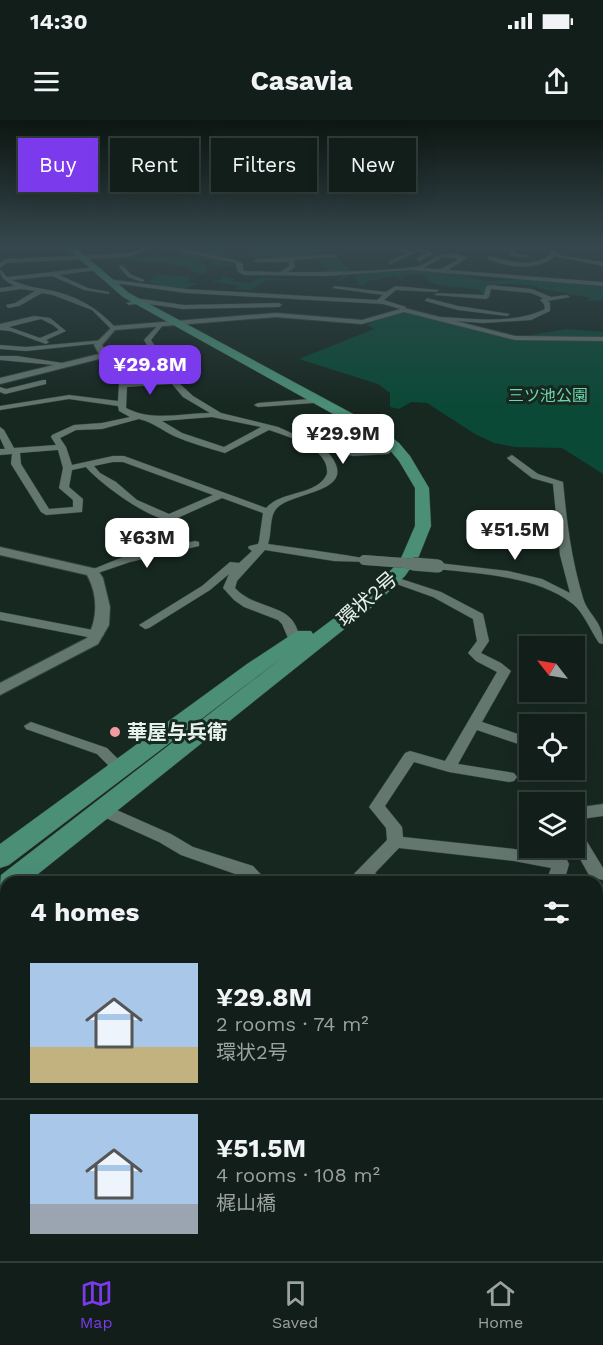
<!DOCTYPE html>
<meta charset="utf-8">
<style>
:root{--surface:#111e19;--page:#1e2b26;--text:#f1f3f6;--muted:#9ca2a2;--line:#303c38;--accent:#7c3aed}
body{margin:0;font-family:"Work Sans","Noto Sans JP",sans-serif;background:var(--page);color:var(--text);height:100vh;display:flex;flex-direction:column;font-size:22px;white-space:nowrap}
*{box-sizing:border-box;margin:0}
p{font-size:20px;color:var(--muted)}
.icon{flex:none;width:33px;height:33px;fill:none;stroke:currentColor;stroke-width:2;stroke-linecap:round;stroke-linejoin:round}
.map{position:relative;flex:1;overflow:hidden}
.details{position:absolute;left:0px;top:756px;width:603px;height:386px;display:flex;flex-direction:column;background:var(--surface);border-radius:18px 18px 0 0;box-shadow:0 6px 24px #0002,0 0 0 2px var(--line)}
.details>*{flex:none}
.top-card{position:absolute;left:18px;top:18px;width:567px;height:54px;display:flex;gap:12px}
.needle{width:39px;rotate:301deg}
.fabs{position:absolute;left:519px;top:516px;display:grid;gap:12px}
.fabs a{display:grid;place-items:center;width:66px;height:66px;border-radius:0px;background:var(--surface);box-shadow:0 6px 24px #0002,0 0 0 2px var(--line);font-size:30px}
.price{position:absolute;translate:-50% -51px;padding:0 14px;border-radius:12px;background:#fff;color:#222;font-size:20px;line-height:39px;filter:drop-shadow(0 2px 3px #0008)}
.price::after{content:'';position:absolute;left:50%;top:36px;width:18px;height:14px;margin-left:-9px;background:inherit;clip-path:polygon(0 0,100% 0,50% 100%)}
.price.selected{background:var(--accent);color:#fff}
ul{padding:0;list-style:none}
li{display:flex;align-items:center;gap:18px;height:150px;padding:0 30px}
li+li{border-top:2px solid var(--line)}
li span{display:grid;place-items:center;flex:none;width:168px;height:120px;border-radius:0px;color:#555}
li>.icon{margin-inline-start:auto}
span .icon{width:72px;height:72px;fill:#fffc;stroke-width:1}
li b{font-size:26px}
h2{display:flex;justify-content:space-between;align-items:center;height:72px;padding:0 30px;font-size:26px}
.chip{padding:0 21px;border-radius:0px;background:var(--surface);box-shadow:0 6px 24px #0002,0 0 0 2px var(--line);font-size:21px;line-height:54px}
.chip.selected{background:var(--accent);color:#fff}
.status{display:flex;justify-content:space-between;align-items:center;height:42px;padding:0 30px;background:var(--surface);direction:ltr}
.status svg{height:16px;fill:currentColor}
header{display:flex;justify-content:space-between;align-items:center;height:78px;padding:0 30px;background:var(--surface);font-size:27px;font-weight:700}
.tab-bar{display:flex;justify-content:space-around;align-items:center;height:84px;border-top:2px solid var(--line);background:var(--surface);font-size:16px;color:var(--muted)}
.tab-bar a{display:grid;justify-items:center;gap:3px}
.tab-bar .selected{color:var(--accent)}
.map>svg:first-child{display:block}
</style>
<div class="status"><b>14:30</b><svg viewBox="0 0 49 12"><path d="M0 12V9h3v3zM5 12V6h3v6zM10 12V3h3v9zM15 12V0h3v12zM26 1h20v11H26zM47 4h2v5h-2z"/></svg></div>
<header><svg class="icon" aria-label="menu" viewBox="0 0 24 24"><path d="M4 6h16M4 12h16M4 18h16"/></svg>Casavia<svg class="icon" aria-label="share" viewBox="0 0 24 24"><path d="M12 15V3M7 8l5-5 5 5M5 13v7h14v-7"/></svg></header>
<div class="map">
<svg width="603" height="1141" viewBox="0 0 603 1141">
<rect width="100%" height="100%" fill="#172821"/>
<g fill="#0a4936">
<path d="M210 128 223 129 211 131C223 139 232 130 244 136V134C269 128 304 127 331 131L277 140 274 136 247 137 229 140 200 132Z"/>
<path d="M188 132 236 145 218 147 206 143 217 141 211 139 197 142 212 147 205 148 207 153 190 157 200 153 190 151 193 149 166 143 124 140C131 136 152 136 165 133L158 137H177Z"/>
<polygon points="335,136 353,152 328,153 316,137"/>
<path d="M411 149 467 154 466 156 485 161 514 160 516 158 572 161V164L603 167V180L585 181 591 178 538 168V166C522 165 502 161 486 167L487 172 482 175V172C461 162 437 173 423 155L409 154 402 159 393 158H398L397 156C387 156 378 161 369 160L363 165H352L361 163 357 161 360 160 346 157 341 161H336C340 156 344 154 350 154L347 157 354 158 355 156 350 155Z"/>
<polygon points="144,154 189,156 191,160 186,163 198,163 182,170 147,162 156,156"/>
<path d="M227 155 226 158 235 159 230 161 250 163C261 154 281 159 294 160H267L250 170 236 169 240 166 208 161 221 160 223 156Z"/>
<polygon points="395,193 408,193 513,218 567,209 603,212 603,354 562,328 515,327 494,323 475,314 427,283 411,282 399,289 390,287 390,273 378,264 299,239 374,209 366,205"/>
<polygon points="597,1114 603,1114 603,1141 330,1141 329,1136 597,1136"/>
</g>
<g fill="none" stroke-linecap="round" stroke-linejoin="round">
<g stroke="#35423d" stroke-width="1">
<g id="minor">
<polygon points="144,128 151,128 129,137 7,143 0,148 0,143 6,139 128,133"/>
<path d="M178 128 239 141 243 144V150L245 151 280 152 289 146V142H254L256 139 336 134 338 137 294 140 295 147 288 152C329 152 373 152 414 147 435 144 437 125 467 138L448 150 603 162V166L409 150 326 156 244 155 238 152 235 143 179 131ZM443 137 459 139 441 149 423 148Z"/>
<polygon points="398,128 415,133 389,144 389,142 407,133 398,130"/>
<polygon points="494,128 515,128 515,134 529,136 526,138 509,135 511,130"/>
<path d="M548 128H553L554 130 562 136 603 142V146L555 136C539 151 504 148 487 138L490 136C508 142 536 148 551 134Z"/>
<polygon points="417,129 435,133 419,141 417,138 427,133 417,131"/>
<polygon points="122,145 132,155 145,160 142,162 128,157 119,147"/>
<path d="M95 147 97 150 59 155 88 168 109 172V174L84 170 52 156 12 160C26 167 39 168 54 171 80 178 97 188 115 207V209H111L92 190 53 175 42 173 19 186 8 188 6 185 15 183 35 171 21 169 0 172V168L15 166C7 162 0 159 0 149L7 157Z"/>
<polygon points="108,159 186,169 377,180 383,175 332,168 335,166 386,172 395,166 439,170 436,172 396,170 384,180 406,187 404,190 383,184 186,173 106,162"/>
<path d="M489 165 532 169 551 177 567 175 570 177 548 181 550 183V191L531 200 484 203 440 200 442 197C476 199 514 204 545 189L544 184 540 180 543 178 531 173 491 169 489 177 486 179 434 175 437 173 484 175 486 167Z"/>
<polygon points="427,178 458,186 510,194 507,196 458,190 425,181"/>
<polygon points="142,179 184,185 279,183 282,185 279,187 183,189 142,183 129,185 126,183"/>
<path d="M34 196 50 198 66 211 46 220 49 222 46 224 10 211 0 210V204ZM41 199 53 205 59 210 40 218 9 207Z"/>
<path d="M160 203 163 205 151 220 174 256 180 261 179 263 193 276 221 293 278 307 316 324 320 320 344 330 388 328 392 331 388 334 353 336 325 329C366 373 294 370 277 388 269 396 272 413 268 424 282 426 365 437 370 440L368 442 334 441 265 430 237 461 235 468C251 486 280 485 292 500 297 506 299 515 301 522L299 525H291L282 504 278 500 244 487 234 480 223 468 229 454 210 470 149 508 145 509 139 505 202 466 230 442 239 443 252 431 248 428 249 426 258 424 259 421 263 393 222 378 173 400C153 403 98 362 86 347L72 350 69 367 83 379 82 392 46 395 41 392 11 344 12 334 0 335V329H5L0 318V307L4 310 14 328 56 325 51 317 52 315 74 305 102 303 130 297 119 291 118 286 69 279 0 290V286L69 275 118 281 119 263 100 235 104 233 108 236 150 230 144 220ZM152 234 168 259 126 262 112 239ZM172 264 183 277 210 293C181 293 153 302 126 288L127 267ZM212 297 261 307 224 327 182 313 162 301ZM139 299C154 303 160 309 174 316 190 323 208 328 225 333L269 310C289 317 330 328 327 354 317 376 282 370 266 388L124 336H113L72 345 66 327 60 318 76 310 102 309ZM58 330 63 348 59 368 73 380V387L49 389 21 344 20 333ZM113 342H123L213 375 169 394 137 380 116 362 100 353 94 346Z"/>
<polygon points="104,220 102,223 26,231 0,229 0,225 26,227"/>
<polygon points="0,236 17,236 69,244 65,246 0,240"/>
<polygon points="43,260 46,260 46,264 5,274 0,272 0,267 6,269"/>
<polygon points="310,279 313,279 313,283 258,287 254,285 258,283"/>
<path d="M512 335 538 354 563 362C567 404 571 437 583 478 589 497 603 500 603 524L599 523C591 511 583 492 573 484 537 456 481 454 438 449L432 446 438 443 508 451 542 459 570 473 560 435 553 364 532 358 509 340 507 338Z"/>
<polygon points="195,421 199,422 199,426 130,442 92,455 86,452 123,437"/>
<polygon points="392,456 441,472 483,494 489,521 481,533 501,543 511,551 482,602 530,618 530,628 477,610 458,644 514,653 517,657 514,661 509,662 449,652 414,642 385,686 402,707 403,717 514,729 567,740 569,744 564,762 546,762 551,748 514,741 399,728 375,753 382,757 385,762 346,762 387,720 386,708 369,687 405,633 410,631 445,641 497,552 476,541 468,533 477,521 473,499 433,477 388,461 388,457"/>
<polygon points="0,492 98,511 104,515 98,519 0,500"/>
<polygon points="559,599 564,600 567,604 553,604 554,600"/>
<polygon points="31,602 107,628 127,648 125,652 115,652 97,634 26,609 24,606"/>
<polygon points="103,684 171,714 193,727 253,746 268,762 248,762 241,756 181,735 159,722 97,694 95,690 97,686"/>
<polygon points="603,684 603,696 574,700 574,688"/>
<polygon points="574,708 580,710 603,748 603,760 590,757 574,728"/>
<polygon points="597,976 603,978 603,999 597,997"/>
</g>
</g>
<g stroke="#35423d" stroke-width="2">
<g id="tertiary">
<polygon points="404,188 515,216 603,217 603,221 515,220 404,192 362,204 276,197 115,210 102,225 108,235 107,237 0,264 0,258 99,234 94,225 113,206 276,193 362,200"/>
<path d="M0 427 97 449 103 458 110 487 109 505 98 524 0 575V563L87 518C98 499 98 475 87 455L0 435Z"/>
</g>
</g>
<g stroke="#35423d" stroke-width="1">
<polygon id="primary" points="67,128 76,128 129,173 381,309 399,323 410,336 429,368 431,406 419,436 405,456 377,483 28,762 6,762 6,771 0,768 1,755 283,537 9,745 0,748 0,724 247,544 297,511 311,511 313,514 365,475 393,448 402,436 415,406 415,368 399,341 389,329 371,315 123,177"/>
</g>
<use href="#minor" fill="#64776f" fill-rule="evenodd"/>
<use href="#tertiary" fill="#64776f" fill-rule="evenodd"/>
<use href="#primary" fill="#4b8f77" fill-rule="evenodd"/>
<g stroke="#35423d" stroke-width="10" stroke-linecap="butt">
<polyline id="minor-bridge-far1" points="364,440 431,445"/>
</g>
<g stroke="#35423d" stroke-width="14" stroke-linecap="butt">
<polyline id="minor-bridge" points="413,444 438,446"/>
</g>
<use href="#minor-bridge-far1" stroke="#64776f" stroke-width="10"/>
<use href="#minor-bridge" stroke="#64776f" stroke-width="13"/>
</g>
<linearGradient id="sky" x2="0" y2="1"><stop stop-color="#0d1612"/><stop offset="0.44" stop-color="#36484e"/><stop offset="1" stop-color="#36484e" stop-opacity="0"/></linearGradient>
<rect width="603" height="288" fill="url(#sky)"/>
<circle fill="#f49b9f" stroke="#172821" stroke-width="2" cx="115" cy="612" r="6"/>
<g text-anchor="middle" stroke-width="6" stroke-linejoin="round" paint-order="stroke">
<g font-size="16" fill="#6ed8b0" stroke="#172821">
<text x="548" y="281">三ツ池公園</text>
</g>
<g font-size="20" fill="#e7f2ed" stroke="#172821">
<text transform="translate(367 479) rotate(-41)" y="7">環状2号</text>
</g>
<g font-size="20" font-weight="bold" fill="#e7f2ed" stroke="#172821" text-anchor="start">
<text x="127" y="619">華屋与兵衛</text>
</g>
</g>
</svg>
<div class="fabs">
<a><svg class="needle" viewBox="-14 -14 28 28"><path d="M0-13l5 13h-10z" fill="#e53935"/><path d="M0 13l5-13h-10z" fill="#9ca2a2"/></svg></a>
<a><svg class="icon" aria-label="locate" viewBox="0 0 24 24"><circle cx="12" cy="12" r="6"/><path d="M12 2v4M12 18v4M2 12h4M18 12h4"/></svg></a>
<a><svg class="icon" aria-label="layers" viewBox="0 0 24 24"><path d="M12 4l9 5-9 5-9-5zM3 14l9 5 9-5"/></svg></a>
</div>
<b class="price selected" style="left:150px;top:276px">¥29.8M</b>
<b class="price" style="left:343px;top:345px">¥29.9M</b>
<b class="price" style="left:515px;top:441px">¥51.5M</b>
<b class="price" style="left:147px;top:449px">¥63M</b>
<div class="top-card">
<a class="chip selected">Buy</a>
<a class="chip">Rent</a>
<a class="chip">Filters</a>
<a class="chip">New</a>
</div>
<section class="details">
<h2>4 homes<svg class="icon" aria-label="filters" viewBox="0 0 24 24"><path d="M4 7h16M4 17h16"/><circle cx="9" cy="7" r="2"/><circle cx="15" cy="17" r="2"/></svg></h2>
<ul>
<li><span style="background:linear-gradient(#a9c7e8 70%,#c2b280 0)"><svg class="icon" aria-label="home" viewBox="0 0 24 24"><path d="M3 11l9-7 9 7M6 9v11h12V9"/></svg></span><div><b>¥29.8M</b><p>2 rooms · 74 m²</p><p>環状2号</p></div></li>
<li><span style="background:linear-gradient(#a9c7e8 75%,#9aa5b1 0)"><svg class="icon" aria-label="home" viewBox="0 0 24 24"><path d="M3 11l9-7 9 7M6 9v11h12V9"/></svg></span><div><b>¥51.5M</b><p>4 rooms · 108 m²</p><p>梶山橋</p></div></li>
</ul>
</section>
</div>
<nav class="tab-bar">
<a class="selected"><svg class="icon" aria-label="map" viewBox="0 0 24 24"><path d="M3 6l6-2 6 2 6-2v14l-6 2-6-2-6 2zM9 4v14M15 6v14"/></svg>Map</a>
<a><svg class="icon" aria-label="saved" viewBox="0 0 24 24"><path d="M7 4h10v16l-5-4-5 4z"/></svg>Saved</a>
<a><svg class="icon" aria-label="home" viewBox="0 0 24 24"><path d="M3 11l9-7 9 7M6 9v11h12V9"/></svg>Home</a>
</nav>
